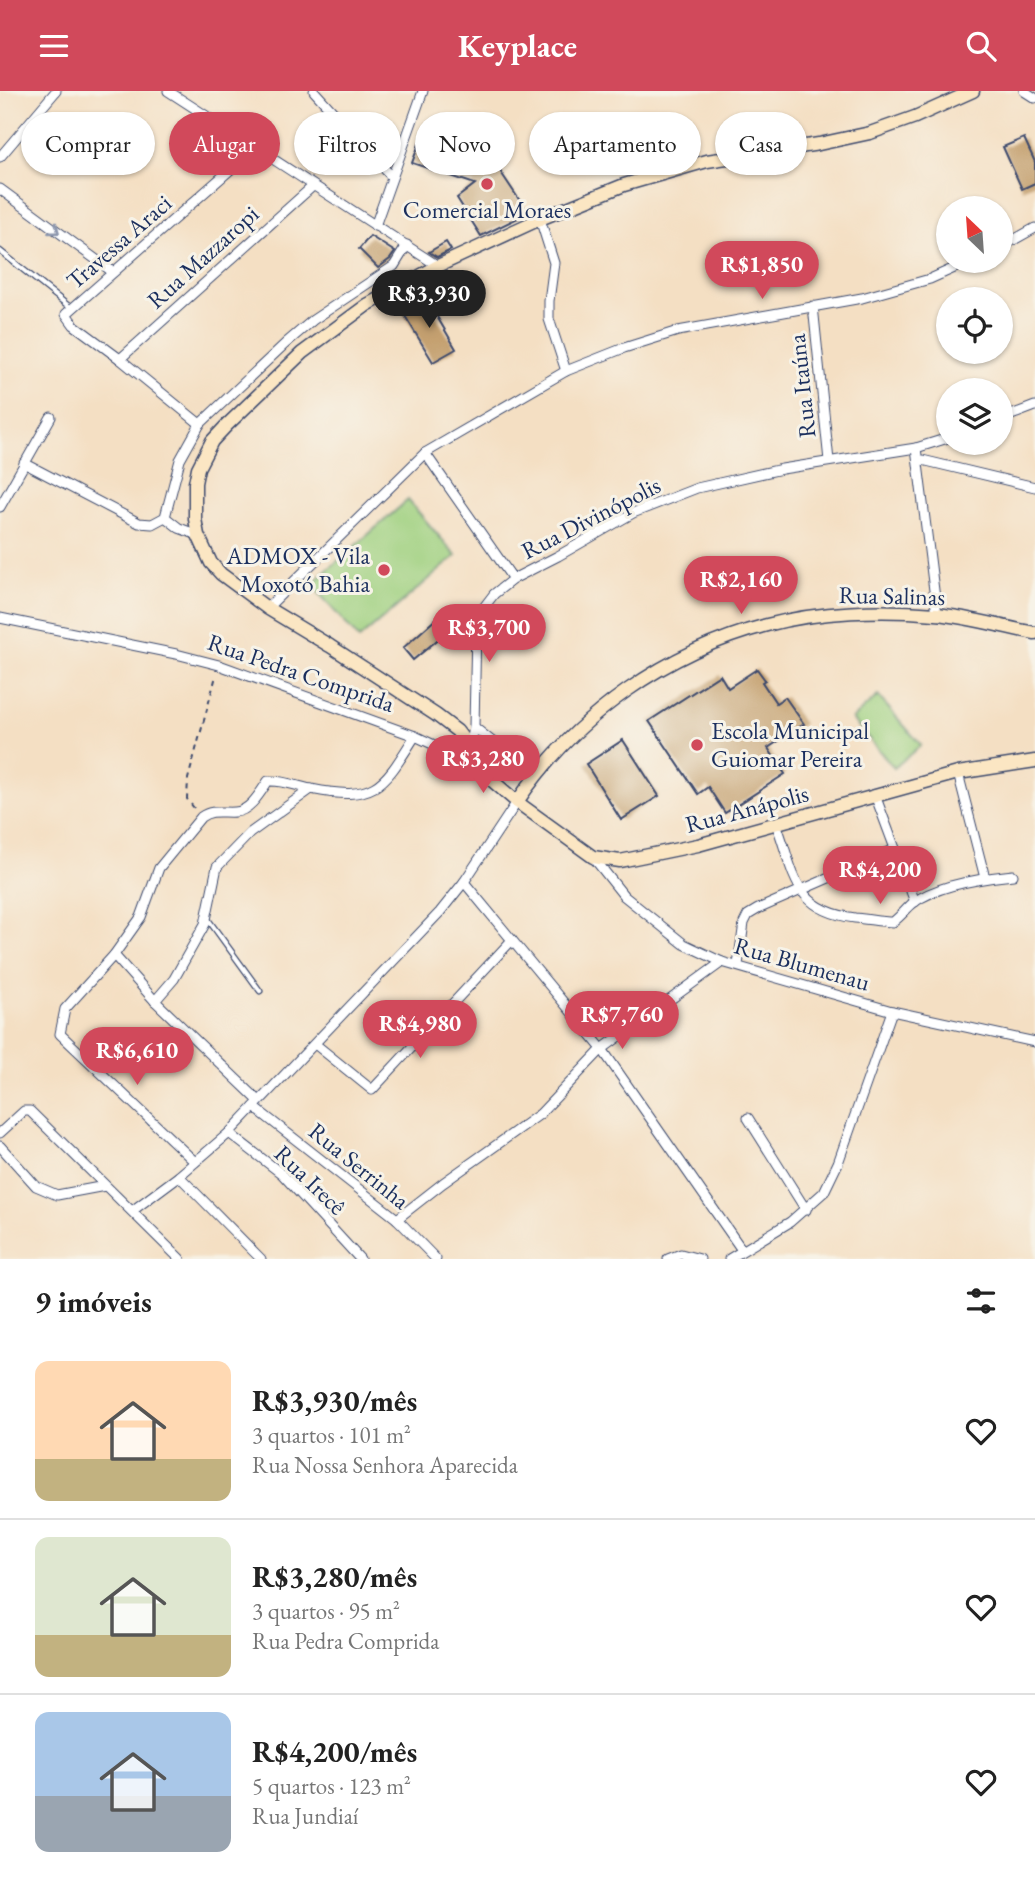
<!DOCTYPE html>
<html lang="pt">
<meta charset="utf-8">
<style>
:root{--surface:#fff;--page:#f6f6f6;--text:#222;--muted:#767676;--line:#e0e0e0;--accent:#d1495b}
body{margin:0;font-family:"EB Garamond",serif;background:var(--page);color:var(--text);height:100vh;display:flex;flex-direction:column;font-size:26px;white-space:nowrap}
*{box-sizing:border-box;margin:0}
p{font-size:23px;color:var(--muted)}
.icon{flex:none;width:38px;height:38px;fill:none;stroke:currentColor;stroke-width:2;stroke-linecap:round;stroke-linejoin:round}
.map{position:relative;height:1168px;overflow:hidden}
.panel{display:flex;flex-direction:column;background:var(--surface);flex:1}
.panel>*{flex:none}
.guide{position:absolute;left:21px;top:21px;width:994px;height:63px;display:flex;gap:14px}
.needle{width:46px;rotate:335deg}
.buttons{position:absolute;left:936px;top:105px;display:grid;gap:14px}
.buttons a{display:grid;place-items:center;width:77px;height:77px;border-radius:50%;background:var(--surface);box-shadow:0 2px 5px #0004;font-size:35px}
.price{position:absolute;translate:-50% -60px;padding:0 16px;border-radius:24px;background:var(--accent);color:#fff;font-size:23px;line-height:46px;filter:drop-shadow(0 2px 4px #0008)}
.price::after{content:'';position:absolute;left:50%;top:42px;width:21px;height:16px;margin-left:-10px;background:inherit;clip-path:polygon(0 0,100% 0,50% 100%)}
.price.current{background:#222;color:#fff}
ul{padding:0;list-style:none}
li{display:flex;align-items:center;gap:21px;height:175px;padding:0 35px}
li+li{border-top:2px solid var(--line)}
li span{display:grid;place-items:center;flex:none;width:196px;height:140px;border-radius:14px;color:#555}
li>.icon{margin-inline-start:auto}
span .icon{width:84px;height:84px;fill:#fffc;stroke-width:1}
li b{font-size:30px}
h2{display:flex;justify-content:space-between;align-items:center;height:84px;padding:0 35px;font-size:30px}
.chip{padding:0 24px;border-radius:32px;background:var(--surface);box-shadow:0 2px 5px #0004;font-size:24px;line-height:63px}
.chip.current{background:var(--accent);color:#fff}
header{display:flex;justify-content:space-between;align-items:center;height:91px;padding:0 35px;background:var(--accent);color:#fff;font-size:32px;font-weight:700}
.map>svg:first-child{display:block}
</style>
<header><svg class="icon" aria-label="menu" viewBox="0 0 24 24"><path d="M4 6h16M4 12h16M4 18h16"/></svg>Keyplace<svg class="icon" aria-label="search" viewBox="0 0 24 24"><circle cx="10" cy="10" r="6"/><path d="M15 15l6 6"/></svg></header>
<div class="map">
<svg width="1035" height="1168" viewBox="0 0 1035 1168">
<rect width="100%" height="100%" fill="#f7f3e8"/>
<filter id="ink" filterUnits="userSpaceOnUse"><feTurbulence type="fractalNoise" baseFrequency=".0143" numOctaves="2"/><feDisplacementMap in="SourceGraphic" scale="14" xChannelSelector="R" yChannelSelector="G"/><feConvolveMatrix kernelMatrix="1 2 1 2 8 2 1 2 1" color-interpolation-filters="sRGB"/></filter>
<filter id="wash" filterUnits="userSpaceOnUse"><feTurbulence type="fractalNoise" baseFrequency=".00686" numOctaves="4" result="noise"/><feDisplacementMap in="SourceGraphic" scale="28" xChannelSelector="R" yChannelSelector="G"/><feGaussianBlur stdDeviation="1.57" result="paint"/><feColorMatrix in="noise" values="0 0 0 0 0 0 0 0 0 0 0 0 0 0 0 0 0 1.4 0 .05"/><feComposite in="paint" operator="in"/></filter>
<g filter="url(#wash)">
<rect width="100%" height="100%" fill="#f4dfc3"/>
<g fill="#9fd07f" stroke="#5d806e" stroke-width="2">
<polygon points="408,409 456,465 359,548 311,493"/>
<polygon points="878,605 921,654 894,677 852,628"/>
</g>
<g id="blocks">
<g fill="#c4a070">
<polygon points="424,40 486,59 528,122 481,145 457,107 475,93 412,72"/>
<polygon points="1024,47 1035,71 1035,92 1022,98 1003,56"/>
<polygon points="370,145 395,161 390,168 378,177 359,158"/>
<polygon points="446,151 451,159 437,166 429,161"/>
<polygon points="426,207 456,258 433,271 402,220"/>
<polygon points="437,527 448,540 413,569 403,557"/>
<polygon points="757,578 765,589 762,591 776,612 785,606 804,633 768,657 785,683 725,722 708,696 698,703 649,630 720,584 728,597"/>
<polygon points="623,649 659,705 621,729 586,673"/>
</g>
</g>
</g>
<g filter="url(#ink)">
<use href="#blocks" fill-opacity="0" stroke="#3c496d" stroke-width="2"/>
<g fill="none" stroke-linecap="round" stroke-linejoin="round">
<g stroke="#3c496d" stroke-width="7">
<g id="lane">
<polyline points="0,160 71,217"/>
<polyline points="207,827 260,900"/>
</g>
</g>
<g stroke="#3c496d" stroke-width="11">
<g id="street">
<polyline points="168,0 438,175"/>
<polyline points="314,0 391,85"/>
<polyline points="1024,0 1035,7"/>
<polyline points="0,66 56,0"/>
<polyline points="0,98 113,181"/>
<polyline points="540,128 554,172 549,210 549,228 566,280"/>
<polyline points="375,135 423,0"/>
<polyline points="1001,156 1035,137"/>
<polyline points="813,215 829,370"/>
<polyline points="120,268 313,95"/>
<polyline points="1001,328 1035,315"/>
<polyline points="200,333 120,268 74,234 66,223 255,57"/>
<polyline points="916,357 937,523"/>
<polyline points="425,362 513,488"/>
<polyline points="918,368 1035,396"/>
<polyline points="24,372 139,432 152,433 165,426 180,369 200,333 286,252 313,229 394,175 407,154"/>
<polyline points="0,416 51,326"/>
<polyline points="165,426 179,437 198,444"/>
<polyline points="267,517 425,362 566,280 624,257 678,240 862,207 930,188 970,170"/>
<polyline points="0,527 176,563 219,574 415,645 473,672"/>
<polyline points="474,636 535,685"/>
<polyline points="470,657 474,636 476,537 481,520 494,503 513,488 558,465 633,422 697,397 782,378 916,357 948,347"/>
<polyline points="958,682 985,787"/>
<polyline points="875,704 915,811"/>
<path d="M776 732C795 783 793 819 855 827 868 828 881 831 893 831 901 825 906 818 913 812 937 794 984 787 1013 784"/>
<polyline points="593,766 624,805 684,853 722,871 892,920 1035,951"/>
<polyline points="464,791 602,958 742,1159"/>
<polyline points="114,864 155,910 259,1010"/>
<polyline points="738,874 744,832 748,824 758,818 895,758"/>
<polyline points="155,910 174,888 205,833 217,776 250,742 311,698"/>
<polyline points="315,953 372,999 512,849"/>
<polyline points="254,1016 397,1128 436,1168"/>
<polyline points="748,1027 806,1119"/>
<polyline points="0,1042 24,1020 30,1020 180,1168"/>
<polyline points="229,1042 282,1083 360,1168"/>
<polyline points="0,1055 36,1095 57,1104 105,1095"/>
<path d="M195 1071 60 943 65 918 114 864 141 826 159 777 201 726C212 718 222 722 235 721 250 720 260 702 268 690 286 689 294 695 311 698 376 711 383 696 415 645"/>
<polyline points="179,1085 261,1168"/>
<polyline points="132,1120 179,1085 229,1042 440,821 464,791 517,711"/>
<polyline points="397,1128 443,1092 540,1023 602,958 722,871"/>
<polyline points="668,1168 681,1163 700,1168"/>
<polyline points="729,1168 790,1131 824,1101 838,1072 892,920"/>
</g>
</g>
<g stroke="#3c496d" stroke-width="15">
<g id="secondary">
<polyline points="973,0 915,26 870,42 819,53 707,70 624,94 540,128 438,175 367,214 302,262 227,334 212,350 198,377 195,392 195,428 198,444 211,472 221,483 267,517 330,555 436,624 457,640 470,657 473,672 488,686 517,711 593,766 620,770 698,754 958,682 1035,670"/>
<path d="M517 711C575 625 667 560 767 534 820 520 882 518 936 523 969 526 1002 536 1035 542"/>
</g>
</g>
<polyline stroke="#3c496d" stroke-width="2" stroke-dasharray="5 5" stroke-linecap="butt" points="194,717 187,708 188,688 216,585"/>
<use href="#lane" stroke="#fff" stroke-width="4.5"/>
<use href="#street" stroke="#fff" stroke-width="9"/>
<use href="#secondary" stroke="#fbe6c3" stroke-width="12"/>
</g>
<defs><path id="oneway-chevron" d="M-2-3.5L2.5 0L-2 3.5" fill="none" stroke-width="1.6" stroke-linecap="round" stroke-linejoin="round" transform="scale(1.75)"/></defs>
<use stroke="#8d97ae" href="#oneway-chevron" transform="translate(55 139) rotate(36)"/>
</g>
<g fill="#d1495b" stroke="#f7f3e8" stroke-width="2.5">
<circle cx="487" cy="93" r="7"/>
<circle cx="384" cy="479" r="7"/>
<circle cx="697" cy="654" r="7"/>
</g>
<g text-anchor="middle" stroke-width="6" stroke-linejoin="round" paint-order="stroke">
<g font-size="24" fill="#1b2f5e" stroke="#f7f3e8">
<text x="487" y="127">Comercial Moraes</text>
<text x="370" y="473" text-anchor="end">ADMOX - Vila<tspan x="370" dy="28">Moxotó Bahia</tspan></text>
<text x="711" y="648" text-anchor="start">Escola Municipal<tspan x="711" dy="28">Guiomar Pereira</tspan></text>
</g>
<g font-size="24" fill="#1b2f5e" stroke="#f7f3e8">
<text transform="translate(119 151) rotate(-41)" y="8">Travessa Araci</text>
<text transform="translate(203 166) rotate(-42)" y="8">Rua Mazzaropi</text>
<text transform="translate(802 295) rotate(-96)" y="8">Rua Itaúna</text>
<text transform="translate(591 427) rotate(-27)" y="8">Rua Divinópolis</text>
<text transform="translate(892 505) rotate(1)" y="8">Rua Salinas</text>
<text transform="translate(301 582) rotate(19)" y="8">Rua Pedra Comprida</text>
<text transform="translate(747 718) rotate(-15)" y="8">Rua Anápolis</text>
<text transform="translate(802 873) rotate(16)" y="8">Rua Blumenau</text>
<text transform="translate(359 1075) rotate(39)" y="8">Rua Serrinha</text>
<text transform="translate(310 1089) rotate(44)" y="8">Rua Irecê</text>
</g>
</g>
</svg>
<div class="buttons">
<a><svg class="needle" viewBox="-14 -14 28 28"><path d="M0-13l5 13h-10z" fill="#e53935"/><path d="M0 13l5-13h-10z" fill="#767676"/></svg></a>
<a><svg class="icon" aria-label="locate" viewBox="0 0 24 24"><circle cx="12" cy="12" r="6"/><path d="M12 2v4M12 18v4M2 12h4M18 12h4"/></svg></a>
<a><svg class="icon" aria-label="layers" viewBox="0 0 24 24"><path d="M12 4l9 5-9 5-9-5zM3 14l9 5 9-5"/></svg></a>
</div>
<b class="price" style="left:762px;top:210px">R$1,850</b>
<b class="price current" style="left:429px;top:239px">R$3,930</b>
<b class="price" style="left:741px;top:525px">R$2,160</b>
<b class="price" style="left:489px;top:573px">R$3,700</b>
<b class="price" style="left:483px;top:704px">R$3,280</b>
<b class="price" style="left:880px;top:815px">R$4,200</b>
<b class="price" style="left:622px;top:960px">R$7,760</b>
<b class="price" style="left:420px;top:969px">R$4,980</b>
<b class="price" style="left:137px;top:996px">R$6,610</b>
<div class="guide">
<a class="chip">Comprar</a>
<a class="chip current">Alugar</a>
<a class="chip">Filtros</a>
<a class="chip">Novo</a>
<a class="chip">Apartamento</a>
<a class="chip">Casa</a>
</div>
</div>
<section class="panel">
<h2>9 imóveis<svg class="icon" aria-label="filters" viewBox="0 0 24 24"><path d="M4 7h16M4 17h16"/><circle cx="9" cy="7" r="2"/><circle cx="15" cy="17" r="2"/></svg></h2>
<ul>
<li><span style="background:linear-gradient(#ffd9b3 70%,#c2b280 0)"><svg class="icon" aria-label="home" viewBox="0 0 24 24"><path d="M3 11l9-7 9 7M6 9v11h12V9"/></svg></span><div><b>R$3,930/mês</b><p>3 quartos · 101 m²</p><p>Rua Nossa Senhora Aparecida</p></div><svg class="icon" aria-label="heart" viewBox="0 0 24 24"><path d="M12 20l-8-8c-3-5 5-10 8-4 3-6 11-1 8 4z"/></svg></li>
<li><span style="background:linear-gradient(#dfe7d0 70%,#c2b280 0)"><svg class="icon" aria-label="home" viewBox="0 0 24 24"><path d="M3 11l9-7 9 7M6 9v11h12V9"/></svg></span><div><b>R$3,280/mês</b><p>3 quartos · 95 m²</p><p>Rua Pedra Comprida</p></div><svg class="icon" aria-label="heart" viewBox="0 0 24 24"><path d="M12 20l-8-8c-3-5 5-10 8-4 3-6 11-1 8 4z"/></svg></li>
<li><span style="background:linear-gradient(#a9c7e8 60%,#9aa5b1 0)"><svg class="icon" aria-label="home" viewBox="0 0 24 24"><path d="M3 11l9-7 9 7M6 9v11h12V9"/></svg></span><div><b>R$4,200/mês</b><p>5 quartos · 123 m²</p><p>Rua Jundiaí</p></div><svg class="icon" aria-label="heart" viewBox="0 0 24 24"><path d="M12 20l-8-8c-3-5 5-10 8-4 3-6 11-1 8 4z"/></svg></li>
</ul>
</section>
